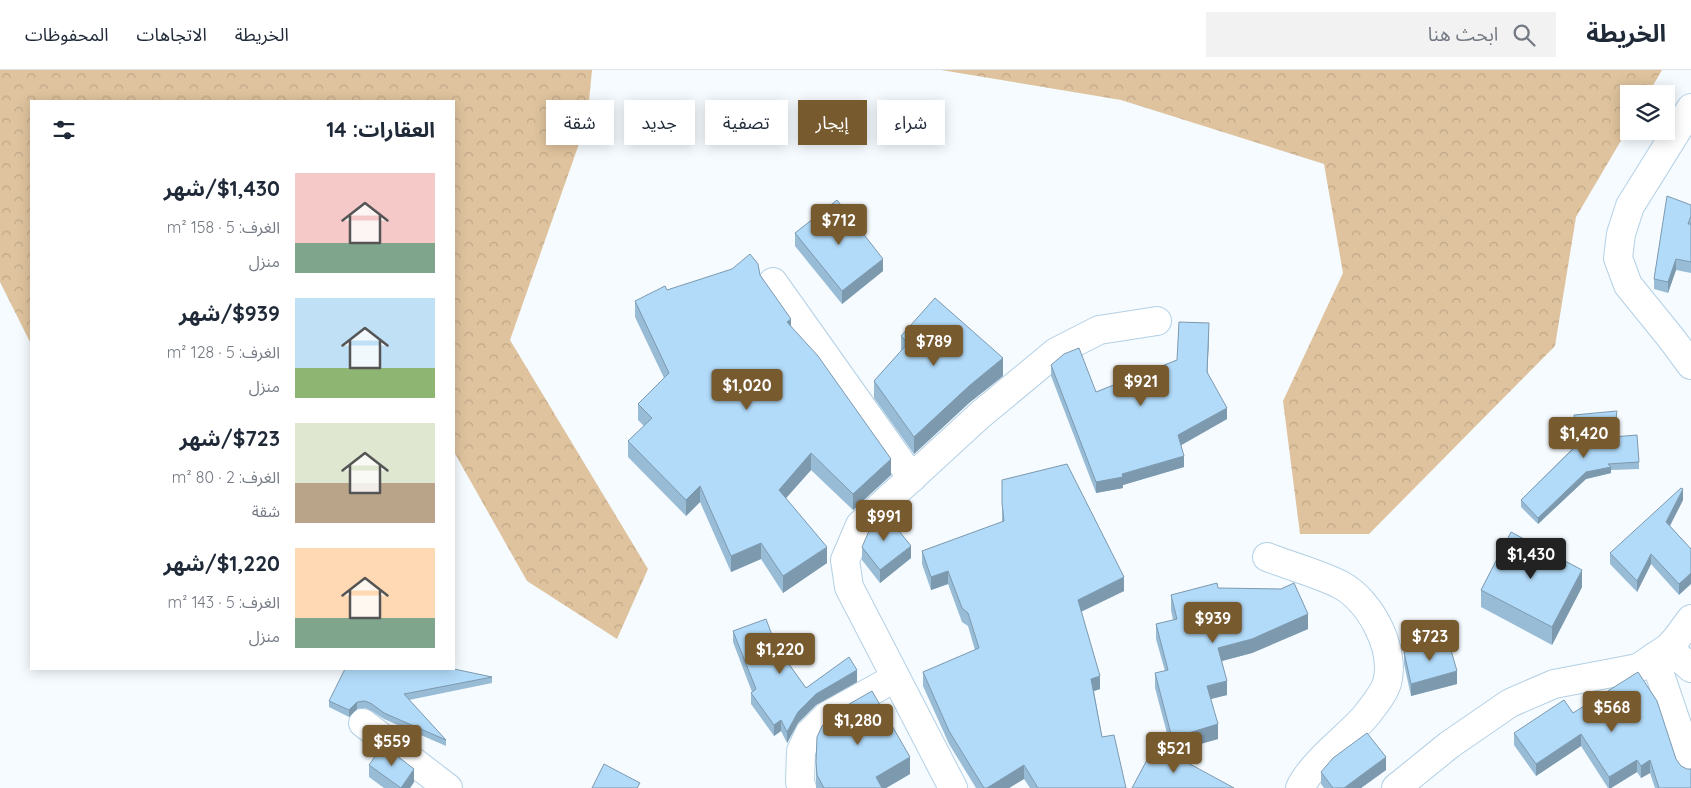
<!DOCTYPE html>
<html lang="ar">
<meta charset="utf-8">
<style>
:root{--surface:#fff;--page:#f2f2f3;--text:#1f2937;--muted:#747a83;--line:#e0e1e3;--accent:#785a2f}
body{margin:0;font-family:Quicksand,"Noto Sans Arabic",sans-serif;background:var(--page);color:var(--text);direction:rtl;height:100vh;display:flex;flex-direction:column;font-size:19px;white-space:nowrap}
*{box-sizing:border-box;margin:0}
p{font-size:16px;color:var(--muted)}
.icon{flex:none;width:28px;height:28px;fill:none;stroke:currentColor;stroke-width:2;stroke-linecap:round;stroke-linejoin:round}
.map{position:relative;flex:1;overflow:hidden;direction:ltr}
.drawer{position:absolute;left:30px;top:30px;width:425px;height:570px;display:flex;flex-direction:column;background:var(--surface);border-radius:0px;box-shadow:0 2px 12px #0003;direction:rtl}
.drawer>*{flex:none}
.top-card{position:absolute;left:470px;top:30px;width:475px;height:45px;direction:rtl;display:flex;gap:10px}
.fabs{position:absolute;left:1620px;top:15px;display:grid;gap:10px}
.fabs a{display:grid;place-items:center;width:55px;height:55px;border-radius:0px;background:var(--surface);box-shadow:0 2px 12px #0003;font-size:25px}
.price{position:absolute;translate:-50% -42px;padding:0 11px;border-radius:5px;background:var(--accent);color:#fff;font-size:16px;line-height:32px;filter:drop-shadow(0 1px 2px #0008)}
.price::after{content:'';position:absolute;left:50%;top:30px;width:15px;height:11px;margin-left:-8px;background:inherit;clip-path:polygon(0 0,100% 0,50% 100%)}
.price.selected{background:#222;color:#fff}
ul{padding:0;list-style:none}
li{display:flex;align-items:center;gap:15px;height:125px;padding:0 20px}
li span{display:grid;place-items:center;flex:none;width:140px;height:100px;border-radius:0px;color:#555}
li>.icon{margin-inline-start:auto}
span .icon{width:60px;height:60px;fill:#fffc;stroke-width:1}
li b{font-size:21px}
h2{display:flex;justify-content:space-between;align-items:center;height:60px;padding:0 20px;font-size:21px}
.tag{padding:0 18px;border-radius:0px;background:var(--surface);box-shadow:0 2px 12px #0003;font-size:18px;line-height:45px}
.tag.selected{background:var(--accent);color:#fff}
header{display:flex;align-items:center;gap:30px;box-sizing:border-box;height:70px;padding:0 25px;background:var(--surface);border-bottom:1px solid var(--line)}
header strong{font-size:24px}
nav{display:flex;gap:28px;margin-inline-start:auto;font-size:18px}
.search{width:350px;height:45px;background:var(--page);display:flex;align-items:center;gap:12px;box-sizing:border-box;padding:0 18px;border-radius:0px;color:var(--muted);font-size:19px}
.map>svg:first-child{display:block}
</style>
<header>
<strong>الخريطة</strong>
<div class="search"><svg class="icon" aria-label="search" viewBox="0 0 24 24"><circle cx="10" cy="10" r="6"/><path d="M15 15l6 6"/></svg>ابحث هنا</div>
<nav><a>الخريطة</a><a>الاتجاهات</a><a>المحفوظات</a></nav>
</header>
<div class="map">
<svg width="1691" height="718" viewBox="0 0 1691 718">
<defs>
<pattern id="forest-crowns" width="20" height="18" patternUnits="userSpaceOnUse" patternTransform="scale(1.25)"><rect width="20" height="18" fill="#dfc39e"/><path d="M2 6a3 3 0 1 1 6 0M12 15a3 3 0 1 1 6 0" fill="none" stroke="#bfa788"/></pattern>
</defs>
<rect width="100%" height="100%" fill="#f5fbff"/>
<g fill="url(#forest-crowns)">
<polygon points="0,0 592,0 587,51 510,270 648,499 617,569 527,511 454,382 454,31 31,31 31,274 0,212"/>
<polygon points="941,0 1662,0 1648,24 1629,24 1629,57 1576,147 1555,276 1369,464 1300,464 1283,331 1343,203 1324,94 1121,30"/>
</g>
<g fill="none" stroke-linecap="round" stroke-linejoin="round">
<g stroke="#b3d0e5" stroke-width="30">
<g id="minor">
<polyline points="773,212 912,408"/>
<path d="M1267 487C1290 496 1320 504 1341 515 1371 531 1396 580 1387 613 1383 625 1372 638 1364 648 1345 669 1312 693 1300 718"/>
<polyline points="1668,578 1691,598"/>
<polyline points="1654,587 1691,696"/>
<polyline points="363,653 448,718"/>
<polyline points="802,718 800,712 801,681 809,664 827,646 895,608"/>
<polyline points="953,718 849,517 845,490 860,455 980,345 1056,282 1099,260 1157,251"/>
</g>
</g>
<g stroke="#b3d0e5" stroke-width="30">
<g id="secondary">
<polyline points="1691,38 1630,136 1621,164 1618,188 1628,215 1671,268 1691,295"/>
<polyline points="1396,718 1449,675 1510,633 1554,614 1638,598 1668,578 1677,568 1691,549"/>
</g>
</g>
<use href="#minor" stroke="#fff" stroke-width="28"/>
<use href="#secondary" stroke="#fff" stroke-width="28"/>
</g>
<g fill="#99bcd6">
<polygon points="1691,135 1691,203 1676,200 1668,223 1654,219 1654,209"/>
<polygon points="795,163 883,201 842,234 795,176"/>
<polygon points="760,205 791,256 891,405 853,440 811,400 786,428 827,493 783,523 761,489 731,502 700,432 686,446 628,387 628,371 644,356 638,350 638,334 664,308 635,247 635,231"/>
<polygon points="1209,265 1207,303 1227,349 1181,375 1184,397 1123,415 1123,418 1096,423 1051,306 1051,295 1096,322 1177,290"/>
<polygon points="901,266 1003,306 969,333 914,384 874,328 874,311 901,281"/>
<polygon points="1574,345 1617,348 1614,367 1639,392 1639,399 1611,400 1611,403 1586,409 1538,454 1521,437 1521,430 1576,375"/>
<polygon points="1002,410 1124,521 1081,542 1100,619 1094,621 1102,667 1126,718 1030,718 1024,709 1009,718 976,718 949,674 923,616 923,602 975,580 968,556 962,552 948,514 931,520 922,494 922,481 1002,452"/>
<polygon points="1683,430 1670,456 1691,479 1679,525 1651,494 1637,522 1610,494 1610,483"/>
<polygon points="862,477 911,488 880,513 862,490"/>
<polygon points="1582,517 1552,575 1481,537 1481,520"/>
<polygon points="1218,518 1308,559 1252,583 1222,591 1227,625 1210,629 1218,669 1172,682 1155,618 1155,603 1165,601 1156,569 1156,554 1173,550 1171,540 1171,525"/>
<polygon points="733,561 776,576 806,618 857,612 816,635 798,653 787,673 781,661 774,666 751,634 751,623 752,622 733,572"/>
<polygon points="1404,582 1457,614 1411,626 1404,594"/>
<polygon points="492,607 492,613 409,630 446,670 446,676 384,649 372,641 365,638 357,639 349,647 329,637 329,631"/>
<polygon points="1573,643 1676,689 1691,718 1655,718 1650,703 1641,708 1637,702 1611,718 1608,718 1581,676 1536,706 1514,675 1514,663"/>
<polygon points="816,692 910,704 886,718 816,718"/>
<polygon points="369,695 414,712 410,718 384,718 369,707"/>
<polygon points="1386,700 1361,718 1324,718 1321,714 1321,702"/>
</g>
<g fill="#7d99ae">
<polygon points="883,189 883,201 842,234 842,221"/>
<polygon points="1676,189 1676,200 1668,223 1668,212"/>
<polygon points="791,249 791,265 787,252"/>
<polygon points="1209,253 1209,265 1207,314 1207,302"/>
<polygon points="1003,288 1003,306 969,333 914,384 914,367 969,316"/>
<polygon points="1227,338 1227,349 1178,377 1178,365"/>
<polygon points="1617,341 1617,348 1613,374 1613,367"/>
<polygon points="811,383 811,400 779,436 779,420"/>
<polygon points="1184,386 1184,397 1123,415 1123,418 1096,423 1096,412"/>
<polygon points="891,389 891,405 853,440 853,424"/>
<polygon points="1611,397 1611,403 1586,409 1538,454 1538,448 1586,402"/>
<polygon points="700,416 700,432 686,446 686,430"/>
<polygon points="1683,419 1683,430 1666,463 1666,452"/>
<polygon points="761,473 761,489 731,502 731,486"/>
<polygon points="911,476 911,488 880,513 880,500"/>
<polygon points="827,477 827,493 783,523 783,506"/>
<polygon points="1651,484 1651,494 1637,522 1637,511"/>
<polygon points="1582,500 1582,517 1552,575 1552,557"/>
<polygon points="948,501 948,514 931,520 931,507"/>
<polygon points="1691,503 1691,514 1679,525 1679,514"/>
<polygon points="1124,507 1124,521 1078,543 1078,530"/>
<polygon points="1308,544 1308,559 1252,583 1218,592 1218,578"/>
<polygon points="857,600 857,612 816,635 798,653 787,673 787,662 798,642 816,624"/>
<polygon points="1457,601 1457,614 1411,626 1411,614"/>
<polygon points="1100,606 1100,619 1091,622 1091,609"/>
<polygon points="1227,611 1227,625 1207,630 1207,616"/>
<polygon points="357,632 357,639 349,647 349,640"/>
<polygon points="781,650 781,661 774,666 774,655"/>
<polygon points="1218,654 1218,669 1172,682 1172,668"/>
<polygon points="1581,664 1581,676 1536,706 1536,694"/>
<polygon points="910,687 910,704 886,718 876,718 876,707"/>
<polygon points="1386,687 1386,700 1361,718 1344,718"/>
<polygon points="1637,690 1637,702 1611,718 1609,718 1609,707"/>
<polygon points="1650,690 1650,703 1641,708 1641,696"/>
<polygon points="1024,695 1024,709 1009,718 987,718"/>
<polygon points="414,699 414,712 410,718 401,718"/>
</g>
<g fill="#b2dbf9" stroke="#7d99ae">
<polygon points="1667,126 1691,135 1691,146 1688,154 1691,154 1691,192 1676,189 1668,212 1654,209"/>
<polygon points="837,130 883,189 842,221 795,163"/>
<polygon points="750,184 758,194 760,205 791,249 787,252 818,286 891,389 853,424 811,383 779,420 827,477 783,506 761,473 731,486 700,416 686,430 628,371 652,348 638,334 669,303 635,231 665,216 667,220 732,199"/>
<polygon points="935,228 1003,288 969,316 914,367 874,311 908,273 901,266"/>
<polygon points="1179,252 1209,253 1207,302 1227,338 1178,365 1184,386 1122,404 1123,407 1096,412 1051,295 1064,284 1079,278 1096,322 1177,290"/>
<polygon points="1617,341 1613,367 1637,365 1639,392 1608,394 1611,397 1586,402 1538,448 1521,430 1577,375 1574,345"/>
<polygon points="1067,394 1124,507 1078,530 1100,606 1091,609 1102,667 1114,665 1126,718 1038,718 1024,695 987,718 984,718 949,661 923,602 979,578 968,543 962,538 948,501 931,507 922,481 1004,451 1002,433 1002,410"/>
<polygon points="1681,418 1683,419 1666,452 1691,479 1691,503 1679,514 1651,484 1637,511 1610,483"/>
<polygon points="884,442 911,476 880,500 862,477 873,452"/>
<polygon points="1511,462 1582,500 1552,557 1481,520"/>
<polygon points="1217,513 1218,518 1281,519 1294,513 1308,544 1252,569 1218,578 1227,611 1207,616 1218,654 1172,668 1155,603 1168,600 1156,554 1177,549 1171,525"/>
<polygon points="766,549 776,576 806,618 849,587 857,600 816,624 798,642 787,662 781,650 774,655 751,623 756,619 733,561"/>
<polygon points="1448,570 1457,601 1411,614 1404,582"/>
<polygon points="345,599 454,599 492,607 404,624 446,670 384,643 372,634 365,631 357,632 349,640 329,631"/>
<polygon points="1638,602 1657,631 1676,689 1681,696 1687,699 1691,699 1691,718 1659,718 1650,690 1641,696 1637,690 1609,707 1581,664 1536,694 1514,663 1564,630 1573,643"/>
<polygon points="872,621 910,687 876,707 882,718 824,718 817,705 816,692 817,667 822,656 837,641"/>
<polygon points="1367,663 1386,687 1344,718 1333,718 1321,702 1333,688"/>
<polygon points="383,675 414,699 401,718 369,695"/>
<polygon points="1155,675 1234,718 1132,718"/>
<polygon points="604,694 640,713 637,718 592,718"/>
</g>
</svg>
<div class="fabs">
<a><svg class="icon" aria-label="layers" viewBox="0 0 24 24"><path d="M12 4l9 5-9 5-9-5zM3 14l9 5 9-5"/></svg></a>
</div>
<b class="price" style="left:839px;top:176px">$712</b>
<b class="price" style="left:934px;top:297px">$789</b>
<b class="price" style="left:1141px;top:337px">$921</b>
<b class="price" style="left:747px;top:341px">$1,020</b>
<b class="price" style="left:1584px;top:389px">$1,420</b>
<b class="price" style="left:884px;top:472px">$991</b>
<b class="price selected" style="left:1531px;top:510px">$1,430</b>
<b class="price" style="left:1213px;top:574px">$939</b>
<b class="price" style="left:1430px;top:592px">$723</b>
<b class="price" style="left:780px;top:605px">$1,220</b>
<b class="price" style="left:1612px;top:663px">$568</b>
<b class="price" style="left:858px;top:676px">$1,280</b>
<b class="price" style="left:392px;top:697px">$559</b>
<b class="price" style="left:1174px;top:704px">$521</b>
<div class="top-card">
<a class="tag">شراء</a>
<a class="tag selected">إيجار</a>
<a class="tag">تصفية</a>
<a class="tag">جديد</a>
<a class="tag">شقة</a>
</div>
<section class="drawer">
<h2>العقارات: 14<svg class="icon" aria-label="filters" viewBox="0 0 24 24"><path d="M4 7h16M4 17h16"/><circle cx="9" cy="7" r="2"/><circle cx="15" cy="17" r="2"/></svg></h2>
<ul>
<li><span style="background:linear-gradient(#f6c9c9 70%,#7fa58c 0)"><svg class="icon" aria-label="home" viewBox="0 0 24 24"><path d="M3 11l9-7 9 7M6 9v11h12V9"/></svg></span><div><b>$1,430/شهر</b><p>الغرف: 5 · 158 m²</p><p>منزل</p></div></li>
<li><span style="background:linear-gradient(#bfe0f5 70%,#8fb573 0)"><svg class="icon" aria-label="home" viewBox="0 0 24 24"><path d="M3 11l9-7 9 7M6 9v11h12V9"/></svg></span><div><b>$939/شهر</b><p>الغرف: 5 · 128 m²</p><p>منزل</p></div></li>
<li><span style="background:linear-gradient(#dfe7d0 60%,#b9a48a 0)"><svg class="icon" aria-label="home" viewBox="0 0 24 24"><path d="M3 11l9-7 9 7M6 9v11h12V9"/></svg></span><div><b>$723/شهر</b><p>الغرف: 2 · 80 m²</p><p>شقة</p></div></li>
<li><span style="background:linear-gradient(#ffd9b3 70%,#7fa58c 0)"><svg class="icon" aria-label="home" viewBox="0 0 24 24"><path d="M3 11l9-7 9 7M6 9v11h12V9"/></svg></span><div><b>$1,220/شهر</b><p>الغرف: 5 · 143 m²</p><p>منزل</p></div></li>
</ul>
</section>
</div>
